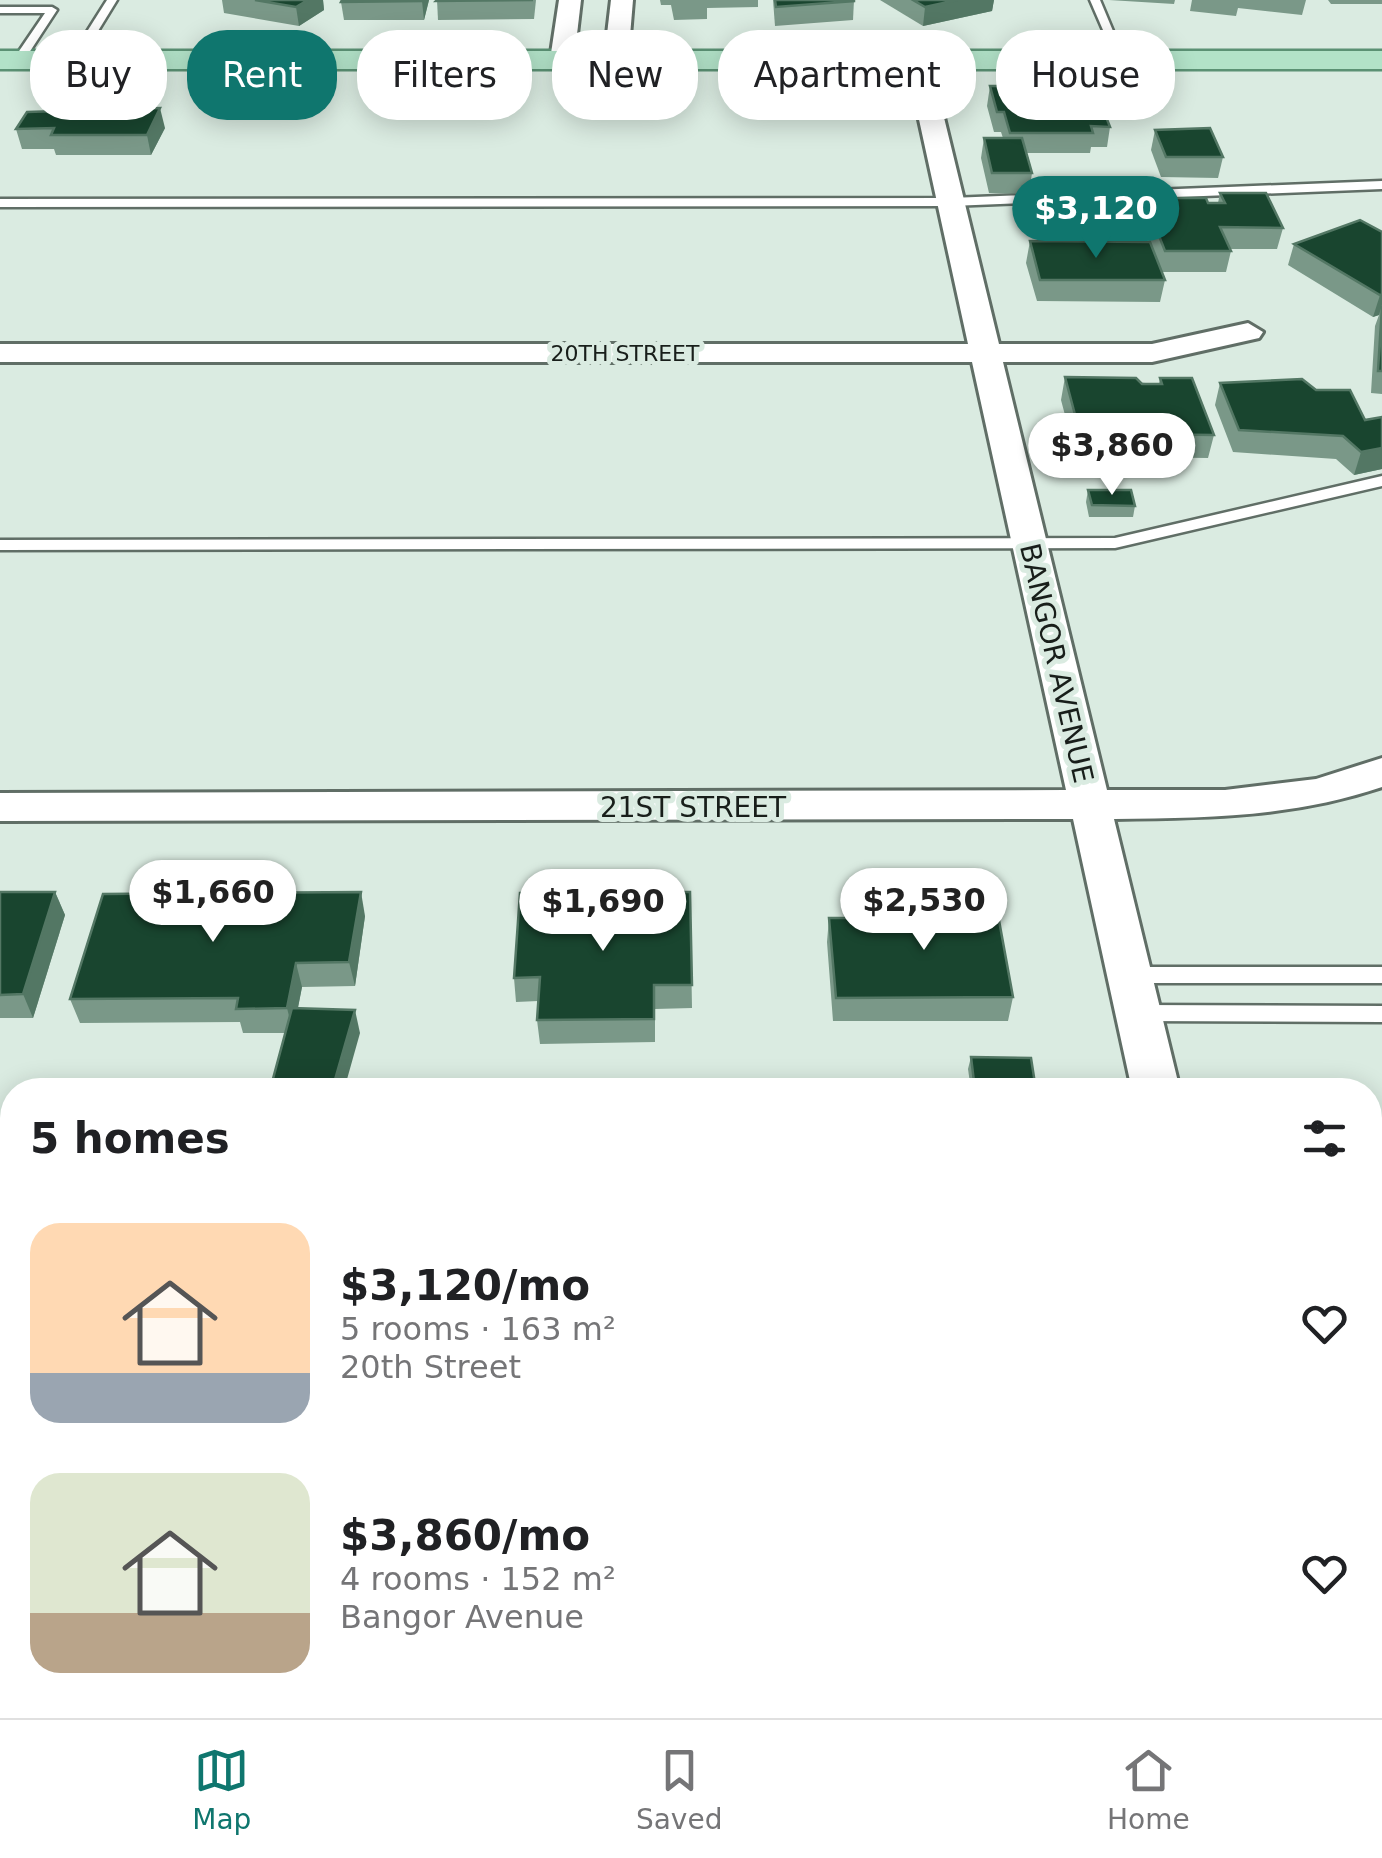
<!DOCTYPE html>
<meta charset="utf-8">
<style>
:root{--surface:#fff;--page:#f6f6f6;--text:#202124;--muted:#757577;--line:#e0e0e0;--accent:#0f766e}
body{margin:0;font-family:"DejaVu Sans",sans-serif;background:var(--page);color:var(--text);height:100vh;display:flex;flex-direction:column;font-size:38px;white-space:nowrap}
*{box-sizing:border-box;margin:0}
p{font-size:32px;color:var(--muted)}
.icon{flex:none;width:55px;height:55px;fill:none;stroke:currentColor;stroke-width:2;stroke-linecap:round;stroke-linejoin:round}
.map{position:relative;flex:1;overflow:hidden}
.details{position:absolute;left:0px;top:1078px;width:1382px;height:642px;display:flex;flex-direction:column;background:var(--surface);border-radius:40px 40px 0 0;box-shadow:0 5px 25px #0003}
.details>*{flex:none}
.top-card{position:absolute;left:30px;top:30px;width:1322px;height:90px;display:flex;gap:20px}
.price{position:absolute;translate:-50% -85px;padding:0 22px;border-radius:35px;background:#fff;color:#222;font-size:32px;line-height:65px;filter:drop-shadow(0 2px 5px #0008)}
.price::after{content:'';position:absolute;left:50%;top:60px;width:30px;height:22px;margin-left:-15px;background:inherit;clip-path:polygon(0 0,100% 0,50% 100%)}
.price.active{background:var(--accent);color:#fff}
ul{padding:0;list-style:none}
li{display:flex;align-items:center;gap:30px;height:250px;padding:0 30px}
li span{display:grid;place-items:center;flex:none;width:280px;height:200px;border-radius:30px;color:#555}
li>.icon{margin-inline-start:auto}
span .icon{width:120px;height:120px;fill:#fffc;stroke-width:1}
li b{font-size:42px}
h2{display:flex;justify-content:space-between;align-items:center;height:120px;padding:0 30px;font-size:42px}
.tag{padding:0 35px;border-radius:40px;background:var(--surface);box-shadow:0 5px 25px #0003;font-size:35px;line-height:90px}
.tag.active{background:var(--accent);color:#fff}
.dock{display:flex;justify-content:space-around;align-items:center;height:140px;border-top:2px solid var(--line);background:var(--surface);font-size:28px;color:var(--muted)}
.dock a{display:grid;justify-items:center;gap:5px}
.dock .active{color:var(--accent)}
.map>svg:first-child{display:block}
</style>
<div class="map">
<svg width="1382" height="1718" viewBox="0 0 1382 1718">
<rect width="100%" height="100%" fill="#daebe1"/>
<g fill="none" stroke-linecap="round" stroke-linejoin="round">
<g stroke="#606e66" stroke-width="5">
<g id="service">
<polygon points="107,0 117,0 79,62 71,62 69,60"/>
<polygon points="1090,0 1100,0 1126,62 1116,60"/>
<polygon points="0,7 52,7 57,10 23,62 13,60 45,13 0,13"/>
<polygon points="1382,181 1382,189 951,206 0,207 0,199 951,198"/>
<polygon points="1382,476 1382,486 1115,548 0,550 0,540 1115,538"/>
<polygon points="1129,967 1382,967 1382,983 1129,983 1121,981 1118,975 1121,969"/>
<polygon points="1138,1005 1382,1006 1382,1022 1138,1021 1130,1019 1127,1013 1130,1007"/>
<rect x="0" y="1170" width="12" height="20"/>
</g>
</g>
<g stroke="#606e66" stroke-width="6">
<g id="minor">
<polygon points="559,0 581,0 574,60 562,67 550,60"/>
<polygon points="611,0 633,0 628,60 616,67 604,60"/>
<path d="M918 53 930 60 999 344H1152L1248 323 1263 332 1259 338 1152 362H1003L1107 790H1225L1316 779 1382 758V787C1293 817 1207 818 1114 819L1180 1090H1132L1073 819 0 821V793L1066 790 972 362H0V344H968L906 60Z"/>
<polygon points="1268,1708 1330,1708 1333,1718 1271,1718"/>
</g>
</g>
<g stroke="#5b9174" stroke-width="5">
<rect id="primary" x="0" y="51" width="1382" height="18"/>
</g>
<use href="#service" fill="#fff" fill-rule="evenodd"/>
<use href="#minor" fill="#fff" fill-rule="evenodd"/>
<use href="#primary" fill="#b2e2c8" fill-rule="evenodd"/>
</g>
<g fill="#7a9888">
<polygon points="222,0 323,0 324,10 299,26 224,13"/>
<polygon points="429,0 424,20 344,20 341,2"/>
<polygon points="437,0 536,0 534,19 438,20"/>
<polygon points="660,0 758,0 758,7 707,8 707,19 674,20 671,5 661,5"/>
<polygon points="773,0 854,0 853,20 775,26"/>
<polygon points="880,0 994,0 992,11 923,26"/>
<polygon points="1109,0 1175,0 1174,4"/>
<polygon points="1192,0 1306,0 1302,15 1238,8 1236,16 1190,11"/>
<polygon points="1328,0 1382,0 1382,4 1331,4"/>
<polygon points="990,86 1110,127 1107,147 1091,147 1090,153 1027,153 1032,173 1029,194 989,193 981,158 984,138 1003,138 1001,132 994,132 987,106"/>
<polygon points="165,128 151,155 56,155 54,149 22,149 16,129"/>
<polygon points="1155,130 1223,157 1218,178 1161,177 1151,150"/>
<polygon points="1220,193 1283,228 1277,249 1230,249 1231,251 1226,272 1162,272 1165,280 1160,302 1037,301 1026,263 1030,241 1149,242 1140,219 1144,198 1218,203"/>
<polygon points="1382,232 1382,394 1371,393 1375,326 1379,315 1373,317 1288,265 1294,244"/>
<polygon points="1065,377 1159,384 1160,378 1214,435 1208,458 1122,457 1121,464 1078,464 1061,400"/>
<polygon points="1220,383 1316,390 1365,420 1382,417 1382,469 1354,475 1336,459 1233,452 1215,405"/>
<polygon points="1088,490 1135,506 1133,517 1089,517 1086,502"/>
<polygon points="0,892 55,892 65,915 33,1018 0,1018"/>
<polygon points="690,892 692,1008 655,1009 655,1042 540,1044 537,1020 538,1001 516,1002 514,978 586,918 627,917"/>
<polygon points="934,893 1013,997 1008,1021 833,1021 827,942 829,918 931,918"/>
<polygon points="365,916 355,986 302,987 298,1008 360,1033 243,1033 240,1022 80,1023 70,999"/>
<polygon points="971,1057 1036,1090 971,1090 968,1069"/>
<polygon points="12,1381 12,1544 0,1544 0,1424"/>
</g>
<g fill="#537764">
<polygon points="308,0 323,0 324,10 299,26 296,7"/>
<polygon points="422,0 429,0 424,20 422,1"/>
<polygon points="957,0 994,0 992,11 923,26 925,7"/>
<polygon points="160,108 165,128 151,155 147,135"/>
<polygon points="1382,294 1382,305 1379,315 1373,317 1380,295"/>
<polygon points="1382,448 1382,469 1354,475 1361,452"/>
<polygon points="55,892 65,915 33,1018 23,994"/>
<polygon points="361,892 365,916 355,986 349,962"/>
<polygon points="296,963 302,987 293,1032 287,1008"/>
<polygon points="355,1010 360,1033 344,1090 332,1090"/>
</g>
<g fill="#19452f" stroke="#537764" stroke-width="2.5">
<polygon points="255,0 308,0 296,7"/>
<polygon points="342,0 422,0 422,1 341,2"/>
<polygon points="437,0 533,0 436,1"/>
<polygon points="775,0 854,0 854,1 776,7"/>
<polygon points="913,0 957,0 925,7"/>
<polygon points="990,86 1094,86 1110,127 1091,126 1093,133 1010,133 1004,112 997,112"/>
<polygon points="160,108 147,135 51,135 54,128 16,129 27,112"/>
<polygon points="1210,128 1223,157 1166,157 1155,130"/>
<polygon points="984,138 1022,138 1032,173 992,173"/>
<polygon points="1220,193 1266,193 1283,228 1220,227 1231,251 1165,251 1144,198 1206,198 1208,203 1225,203"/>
<polygon points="1360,220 1382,232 1382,294 1380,295 1294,244"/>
<polygon points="1030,241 1150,242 1165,280 1040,280"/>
<polygon points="1382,306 1382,371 1378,371"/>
<polygon points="1065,377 1136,378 1142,384 1162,384 1160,378 1192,378 1214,435 1124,434 1126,441 1082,441"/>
<polygon points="1302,379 1316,390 1350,390 1365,420 1382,417 1382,448 1361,452 1343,436 1239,430 1220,383"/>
<polygon points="1088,490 1131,490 1135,506 1092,505"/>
<polygon points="0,892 55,892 23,994 0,995"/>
<polygon points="361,892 349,962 296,963 287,1008 236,1009 238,998 70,999 103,894"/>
<polygon points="584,892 584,918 627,917 627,892 690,892 692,985 654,985 654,1019 537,1020 540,977 514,978 520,893"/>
<polygon points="934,893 994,893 1013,997 836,998 829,918 938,918"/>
<polygon points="292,1008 355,1010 332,1090 270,1090"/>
<polygon points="971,1057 1031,1058 1036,1090 975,1090"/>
<polygon points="12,1381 12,1525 0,1525 0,1424"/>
</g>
<g text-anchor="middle" stroke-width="10" stroke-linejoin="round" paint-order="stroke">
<g font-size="22" fill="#181e1a" stroke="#daebe1">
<text x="625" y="361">20TH STREET</text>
</g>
<g font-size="28" fill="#181e1a" stroke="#daebe1">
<text transform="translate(1057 663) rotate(77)" y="10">BANGOR AVENUE</text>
<text x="693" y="817">21ST STREET</text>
</g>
</g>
</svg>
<b class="price active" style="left:1096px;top:261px">$3,120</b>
<b class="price" style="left:1112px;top:498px">$3,860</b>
<b class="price" style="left:213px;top:945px">$1,660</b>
<b class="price" style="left:924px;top:953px">$2,530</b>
<b class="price" style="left:603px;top:954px">$1,690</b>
<div class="top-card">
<a class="tag">Buy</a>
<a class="tag active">Rent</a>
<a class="tag">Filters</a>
<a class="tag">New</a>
<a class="tag">Apartment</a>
<a class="tag">House</a>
</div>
<section class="details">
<h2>5 homes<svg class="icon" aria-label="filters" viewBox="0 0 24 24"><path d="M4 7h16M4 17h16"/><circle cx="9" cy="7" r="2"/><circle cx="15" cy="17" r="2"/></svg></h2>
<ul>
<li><span style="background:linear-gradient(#ffd9b3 75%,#9aa5b1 0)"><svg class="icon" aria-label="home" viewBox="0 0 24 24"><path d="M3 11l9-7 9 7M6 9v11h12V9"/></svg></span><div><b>$3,120/mo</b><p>5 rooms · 163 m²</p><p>20th Street</p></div><svg class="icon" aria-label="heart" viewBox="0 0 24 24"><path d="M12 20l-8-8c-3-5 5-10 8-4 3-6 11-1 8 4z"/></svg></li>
<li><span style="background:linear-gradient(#dfe7d0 70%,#b9a48a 0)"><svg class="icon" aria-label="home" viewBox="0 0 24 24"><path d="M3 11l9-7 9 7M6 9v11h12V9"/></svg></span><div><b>$3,860/mo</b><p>4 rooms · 152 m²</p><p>Bangor Avenue</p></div><svg class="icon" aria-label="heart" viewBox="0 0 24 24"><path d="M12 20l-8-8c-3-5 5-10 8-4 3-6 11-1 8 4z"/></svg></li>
</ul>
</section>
</div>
<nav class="dock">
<a class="active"><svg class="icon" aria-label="map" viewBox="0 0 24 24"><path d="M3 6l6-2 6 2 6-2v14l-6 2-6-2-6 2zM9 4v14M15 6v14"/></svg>Map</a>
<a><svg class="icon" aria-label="saved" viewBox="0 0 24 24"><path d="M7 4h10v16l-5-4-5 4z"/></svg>Saved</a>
<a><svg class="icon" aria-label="home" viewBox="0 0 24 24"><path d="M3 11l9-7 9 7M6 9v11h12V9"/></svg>Home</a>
</nav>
